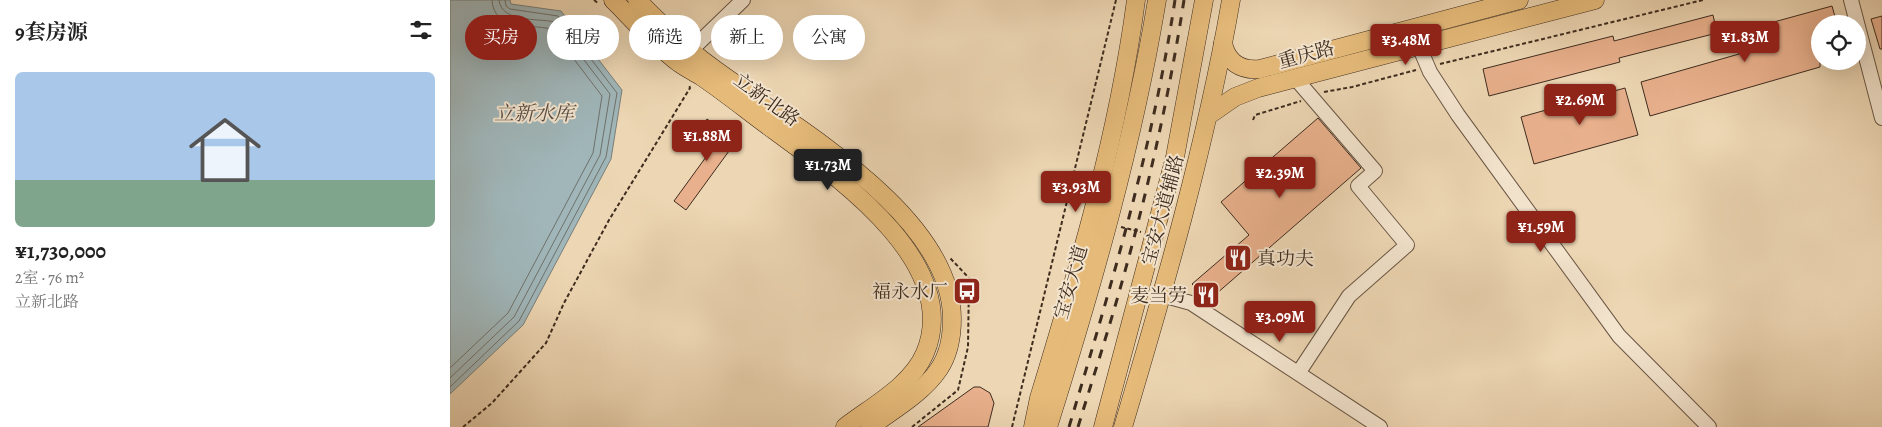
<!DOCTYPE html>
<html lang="zh">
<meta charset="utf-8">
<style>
:root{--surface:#fff;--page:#f2f2f2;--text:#222;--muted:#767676;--accent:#8f2418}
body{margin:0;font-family:Alegreya,"Noto Serif SC",serif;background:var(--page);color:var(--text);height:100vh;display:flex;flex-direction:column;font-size:19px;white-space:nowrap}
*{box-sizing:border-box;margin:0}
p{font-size:16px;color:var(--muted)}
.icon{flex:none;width:28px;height:28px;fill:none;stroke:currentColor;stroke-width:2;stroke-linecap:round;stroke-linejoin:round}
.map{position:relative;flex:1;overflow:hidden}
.side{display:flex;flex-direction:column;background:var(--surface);width:450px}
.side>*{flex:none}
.hud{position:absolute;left:15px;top:15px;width:475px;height:45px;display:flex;gap:10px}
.controls{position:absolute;left:1361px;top:15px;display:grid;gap:10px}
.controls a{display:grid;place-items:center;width:55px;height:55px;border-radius:50%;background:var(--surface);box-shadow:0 5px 20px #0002;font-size:25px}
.price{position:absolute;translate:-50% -42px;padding:0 11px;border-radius:5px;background:var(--accent);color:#fff;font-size:16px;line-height:32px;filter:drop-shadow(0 1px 2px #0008)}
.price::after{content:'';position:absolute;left:50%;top:30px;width:15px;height:11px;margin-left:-8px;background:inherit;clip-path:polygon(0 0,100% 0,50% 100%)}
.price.selected{background:#222;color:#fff}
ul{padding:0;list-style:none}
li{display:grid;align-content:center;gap:10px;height:265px;padding:0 15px}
li span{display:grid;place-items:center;height:155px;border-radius:8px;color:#555}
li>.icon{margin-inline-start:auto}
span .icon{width:90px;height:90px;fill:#fffc;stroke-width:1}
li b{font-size:21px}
h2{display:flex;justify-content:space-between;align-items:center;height:60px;padding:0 15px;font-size:21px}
.chip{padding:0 18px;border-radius:22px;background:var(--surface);box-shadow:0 5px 20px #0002;font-size:18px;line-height:45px}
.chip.selected{background:var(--accent);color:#fff}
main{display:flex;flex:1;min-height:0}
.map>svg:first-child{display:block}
</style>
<main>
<section class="side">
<h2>9套房源<svg class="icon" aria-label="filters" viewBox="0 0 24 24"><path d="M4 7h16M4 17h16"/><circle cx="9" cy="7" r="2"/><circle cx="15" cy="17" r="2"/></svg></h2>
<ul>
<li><span style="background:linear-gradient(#a9c7e8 70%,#7fa58c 0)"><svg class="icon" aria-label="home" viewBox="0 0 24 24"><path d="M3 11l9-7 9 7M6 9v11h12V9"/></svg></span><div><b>¥1,730,000</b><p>2室 · 76 m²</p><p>立新北路</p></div></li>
</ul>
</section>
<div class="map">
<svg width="1432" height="427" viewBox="0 0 1432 427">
<rect width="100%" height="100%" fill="#edd6b3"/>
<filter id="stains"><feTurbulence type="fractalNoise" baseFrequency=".004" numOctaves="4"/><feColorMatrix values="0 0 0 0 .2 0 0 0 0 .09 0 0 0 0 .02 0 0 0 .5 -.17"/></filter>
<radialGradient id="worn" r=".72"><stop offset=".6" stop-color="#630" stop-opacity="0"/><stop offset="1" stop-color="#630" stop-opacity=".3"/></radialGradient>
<polygon fill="#a0b6b9" stroke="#797f7b" points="0,0 60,0 61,4 111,11 172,90 161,159 73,325 0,394"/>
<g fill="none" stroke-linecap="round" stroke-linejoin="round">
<g stroke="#6f716c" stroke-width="1">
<path d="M0 368 58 313 143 153 152 96 101 29C80 24 43 30 42 0"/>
<path d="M0 378 64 317 150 155 160 94 105 22C88 18 51 23 49 0"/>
<polyline points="0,387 69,321 156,157 167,93 108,16 60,9 56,6 55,0"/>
</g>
</g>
<g fill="#e8b08c" stroke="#3e2c1f">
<polygon points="1382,6 1387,24 1370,24 1370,67 1200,116 1191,82 1289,54 1284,33"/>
<polygon points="1263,15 1267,33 1169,58 1170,62 1039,96 1033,69 1163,36 1164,41"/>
<polygon points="1432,16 1432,49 1430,49 1421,19"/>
<polygon points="1175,88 1188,135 1084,164 1071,117"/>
<polygon points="868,118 911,168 758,301 742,284 799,235 771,202"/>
<polygon points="257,119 287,140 236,210 224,201 264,146 247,133"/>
<polygon points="524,387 530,387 540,393 544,403 538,427 468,427"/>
</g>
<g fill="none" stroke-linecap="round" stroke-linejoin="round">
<g stroke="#6a5644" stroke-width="16">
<g id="minor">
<polyline points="1401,0 1432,118"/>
<polyline points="969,46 980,72 1008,115 1169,336 1259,427"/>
<polyline points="234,57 293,0"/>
<polyline points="846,79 925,171 908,186 957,245 899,296 849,372"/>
<polyline points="712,295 741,303 930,427"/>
</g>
</g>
<g stroke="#3e2c1f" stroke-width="19">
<g id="major">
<path d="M163 0C184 21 205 45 229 63 236 68 244 72 252 77 277 94 300 113 325 131 385 175 513 263 475 353 461 386 422 406 395 427"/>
<path d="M187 0C211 24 235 48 263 68 338 124 502 213 502 319 502 336 499 354 489 369 473 393 443 410 420 427"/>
<path d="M773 43C777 62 791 71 810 69L1069 0"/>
<polyline points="759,115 785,97 808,88 1145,0"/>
<path d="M583 427 589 398C629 267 668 136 686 0"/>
<path d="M598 427C642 287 683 145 707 0"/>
<polyline points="653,427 725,157 754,0"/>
<path d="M673 427C715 286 756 145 781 0"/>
</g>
</g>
<g stroke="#3e2c1f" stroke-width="2" stroke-dasharray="4 2.5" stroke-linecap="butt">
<polyline points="144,0 149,4"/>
<polyline points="990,64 1253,0"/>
<polyline points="874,92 902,87 966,70"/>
<polyline points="803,120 805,115 851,101"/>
<polyline points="671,227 691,232"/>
<polyline points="13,427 42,403 96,343 114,303 159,220 240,88 239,85"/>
<polyline points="462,427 508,390 518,347 519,278 500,258"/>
<polyline points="562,427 666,0"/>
</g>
<use href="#minor" stroke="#f3e4ce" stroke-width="14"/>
<use href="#major" stroke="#e6bb7a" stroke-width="18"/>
<g stroke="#3e2c1f" stroke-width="3" stroke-dasharray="9 9" stroke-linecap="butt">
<path d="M619 427C661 286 703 146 725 0"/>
<path d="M628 427C642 381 657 335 670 289 697 194 719 97 734 0"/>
</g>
</g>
<defs>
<g id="restaurant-square" transform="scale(1.4375)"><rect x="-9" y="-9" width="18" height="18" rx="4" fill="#8f2418" stroke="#f3e4ce"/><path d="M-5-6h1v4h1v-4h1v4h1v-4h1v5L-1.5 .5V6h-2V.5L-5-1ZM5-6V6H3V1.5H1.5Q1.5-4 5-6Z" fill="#fff"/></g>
<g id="bus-square" transform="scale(1.4375)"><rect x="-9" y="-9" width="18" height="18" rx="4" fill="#8f2418" stroke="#f3e4ce"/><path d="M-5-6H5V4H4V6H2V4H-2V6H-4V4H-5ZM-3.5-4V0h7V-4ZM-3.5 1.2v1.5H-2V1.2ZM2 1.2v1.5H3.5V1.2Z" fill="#fff"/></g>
</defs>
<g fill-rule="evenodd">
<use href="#restaurant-square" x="788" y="258"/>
<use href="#bus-square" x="517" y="291"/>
<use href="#restaurant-square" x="756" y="295"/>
</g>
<g text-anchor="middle" stroke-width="4" stroke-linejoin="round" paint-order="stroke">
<g font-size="19" fill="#3e2c1f" stroke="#f3e4ce">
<text transform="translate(856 54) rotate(-15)" y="7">重庆路</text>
<text transform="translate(317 99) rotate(36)" y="7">立新北路</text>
<text transform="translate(712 210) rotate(-75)" y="7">宝安大道辅路</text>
<text transform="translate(620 282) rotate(-74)" y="7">宝安大道</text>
</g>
<g font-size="19" fill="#3e2c1f" stroke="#f3e4ce" text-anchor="end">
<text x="807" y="265" text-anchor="start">真功夫</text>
<text x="498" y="298">福永水厂</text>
<text x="737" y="302">麦当劳</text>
</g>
<g font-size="20" font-style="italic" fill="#564e46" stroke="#f3e4ce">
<text x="84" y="120">立新水库</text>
</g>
</g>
<rect width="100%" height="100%" filter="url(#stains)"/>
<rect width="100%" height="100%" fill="url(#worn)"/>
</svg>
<div class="controls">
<a><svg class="icon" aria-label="locate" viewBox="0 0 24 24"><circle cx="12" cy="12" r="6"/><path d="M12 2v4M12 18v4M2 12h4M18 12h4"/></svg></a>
</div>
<b class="price" style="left:1295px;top:63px">¥1.83M</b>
<b class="price" style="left:956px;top:66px">¥3.48M</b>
<b class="price" style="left:1130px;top:126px">¥2.69M</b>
<b class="price" style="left:257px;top:162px">¥1.88M</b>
<b class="price selected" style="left:378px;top:191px">¥1.73M</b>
<b class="price" style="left:830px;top:199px">¥2.39M</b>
<b class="price" style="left:626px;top:213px">¥3.93M</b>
<b class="price" style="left:1091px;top:253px">¥1.59M</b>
<b class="price" style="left:830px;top:343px">¥3.09M</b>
<div class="hud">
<a class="chip selected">买房</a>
<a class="chip">租房</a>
<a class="chip">筛选</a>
<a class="chip">新上</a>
<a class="chip">公寓</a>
</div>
</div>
</main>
